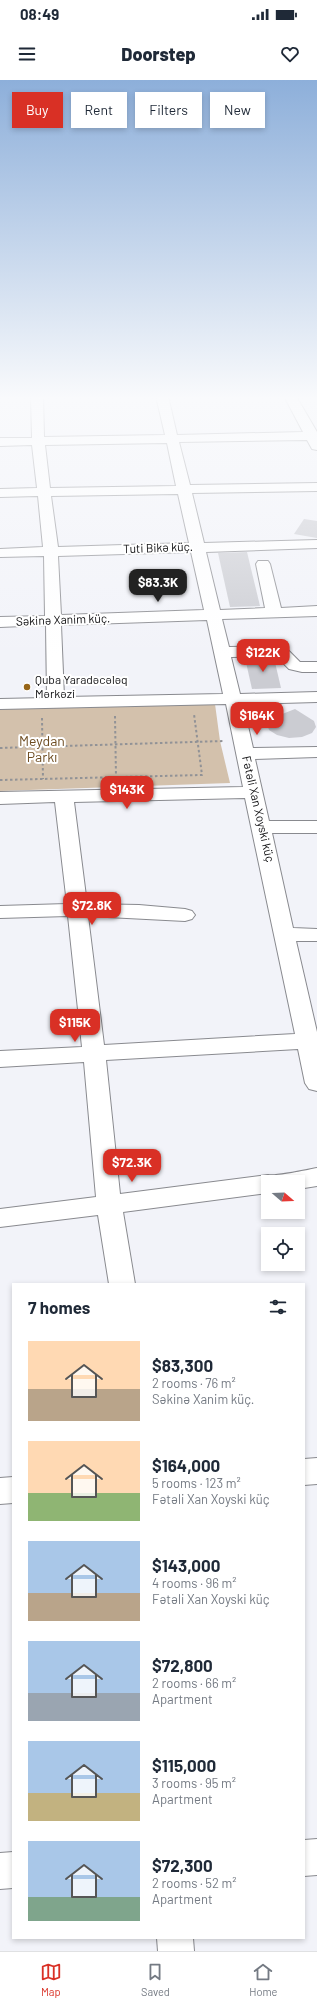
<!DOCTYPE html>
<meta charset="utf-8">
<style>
:root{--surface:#fff;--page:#f2f2f3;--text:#1f2937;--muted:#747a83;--line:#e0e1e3;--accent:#d93025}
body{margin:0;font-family:Barlow,sans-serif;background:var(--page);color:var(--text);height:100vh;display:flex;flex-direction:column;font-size:15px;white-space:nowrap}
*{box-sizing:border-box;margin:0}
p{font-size:13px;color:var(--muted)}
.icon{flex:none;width:22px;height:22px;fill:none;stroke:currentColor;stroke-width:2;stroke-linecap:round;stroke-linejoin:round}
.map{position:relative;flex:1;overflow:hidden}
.details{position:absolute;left:12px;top:1203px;width:293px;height:656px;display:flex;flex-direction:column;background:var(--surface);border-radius:0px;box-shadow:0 2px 6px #0003}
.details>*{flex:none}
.guide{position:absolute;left:12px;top:12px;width:293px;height:36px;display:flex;gap:8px}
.needle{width:26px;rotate:109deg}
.buttons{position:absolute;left:261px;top:1095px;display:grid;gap:8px}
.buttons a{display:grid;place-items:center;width:44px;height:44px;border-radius:0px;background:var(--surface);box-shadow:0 2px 6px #0003;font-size:20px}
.price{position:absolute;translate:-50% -34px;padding:0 9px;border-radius:8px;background:var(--accent);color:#fff;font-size:13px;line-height:26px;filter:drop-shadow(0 1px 2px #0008)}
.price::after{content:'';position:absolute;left:50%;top:24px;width:12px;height:9px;margin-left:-6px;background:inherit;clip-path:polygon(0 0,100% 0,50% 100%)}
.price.active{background:#222;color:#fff}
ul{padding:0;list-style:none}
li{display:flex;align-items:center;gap:12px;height:100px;padding:0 16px}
li span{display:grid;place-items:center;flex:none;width:112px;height:80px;border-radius:0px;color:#555}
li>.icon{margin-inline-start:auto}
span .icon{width:48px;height:48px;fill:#fffc;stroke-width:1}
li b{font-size:17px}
h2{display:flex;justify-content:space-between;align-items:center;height:48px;padding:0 16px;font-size:17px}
.pill{padding:0 14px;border-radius:0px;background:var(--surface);box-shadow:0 2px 6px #0003;font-size:14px;line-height:36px}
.pill.active{background:var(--accent);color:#fff}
.status{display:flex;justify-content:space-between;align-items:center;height:28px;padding:0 20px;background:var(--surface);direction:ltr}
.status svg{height:11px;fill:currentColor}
header{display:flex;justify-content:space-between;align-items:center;height:52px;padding:0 16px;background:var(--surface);font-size:18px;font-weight:800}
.tab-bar{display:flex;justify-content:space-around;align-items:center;height:56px;border-top:1px solid var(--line);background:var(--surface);font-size:11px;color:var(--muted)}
.tab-bar a{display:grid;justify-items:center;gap:2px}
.tab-bar .active{color:var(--accent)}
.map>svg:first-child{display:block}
</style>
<div class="status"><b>08:49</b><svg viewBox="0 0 49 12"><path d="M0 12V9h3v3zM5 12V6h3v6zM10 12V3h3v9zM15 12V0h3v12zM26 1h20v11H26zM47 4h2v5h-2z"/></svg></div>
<header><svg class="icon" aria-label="menu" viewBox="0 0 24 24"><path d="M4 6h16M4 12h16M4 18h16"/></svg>Doorstep<svg class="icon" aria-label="heart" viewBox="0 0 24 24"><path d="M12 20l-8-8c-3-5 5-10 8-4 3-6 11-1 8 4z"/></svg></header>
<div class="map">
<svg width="317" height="1871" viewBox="0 0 317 1871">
<rect width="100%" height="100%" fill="#f2f3f9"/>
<polygon fill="#d3c1ac" points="215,624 220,661 230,703 0,711 0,629"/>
<g fill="#cbccd2">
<polygon points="304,439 317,441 317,458 294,454"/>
<polygon points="247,472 260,526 230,527 218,473"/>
<polygon points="245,578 274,578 281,608 252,609"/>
<polygon points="295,629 314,641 316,647 312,653 302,657 289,658 277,655 269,650 267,644 272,638"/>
</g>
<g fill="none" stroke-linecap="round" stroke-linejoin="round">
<g stroke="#898a8f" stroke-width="2">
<g id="minor">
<path d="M31 316H43L44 357 165 355 156 316H168L177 355 303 352 284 316H296L317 352V370L312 369 307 360 179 362 190 405 317 403V411L192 413 204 463 317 460V468L206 472 220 530 265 528 256 484 258 481H268L270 484 281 528 317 526V536L222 539 229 567 280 566 287 569 300 582H317V592H302L289 589 276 576 231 577 240 614 317 612V622L243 624 253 668 317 667V677L255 679 269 741H317V753H272L293 848 317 849V861H296L317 952V1011L309 1009 305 1003 298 969 106 980 120 1114 268 1095C275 1097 307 1090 317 1088V1106L298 1109V1102H268V1113L123 1132 135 1204H109L98 1135 0 1147V1129L96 1117 84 982 0 987V971L82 967 68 836 0 838V826L67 824 55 722 0 724V712L243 707 226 624 0 629V619L47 618 46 545 0 547V537L45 536 44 476 0 477V469L43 467 38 416 0 417V409L37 408 32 365 0 366V358H32ZM167 363 176 406 50 408 45 365ZM178 414 189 463 58 467 51 416ZM191 472 204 530 61 535 58 476ZM207 540 223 614 64 617 61 545ZM245 718 295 954 104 965 88 836 185 841 192 839 195 835 192 831 185 829 139 825 87 824 74 722Z"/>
<polygon points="317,1378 317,1404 304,1405 304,1379"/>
<polygon points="13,1397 13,1423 0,1424 0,1398"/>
<polygon points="317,1759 317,1795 304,1796 304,1760"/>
<polygon points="13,1772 13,1808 0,1809 0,1773"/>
<polygon points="157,1858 193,1858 194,1871 158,1871"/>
</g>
</g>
<g stroke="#919296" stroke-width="2" stroke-dasharray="2.5 2.5" stroke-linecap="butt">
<polyline points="115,636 116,697"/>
<polyline points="42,638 43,699"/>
<polyline points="0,668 224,661"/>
<polyline points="0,700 202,695 194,634"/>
</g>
<use href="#minor" fill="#fff" fill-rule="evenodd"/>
</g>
<linearGradient id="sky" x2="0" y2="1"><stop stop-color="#8dafda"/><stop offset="0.55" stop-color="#f9fafc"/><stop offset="1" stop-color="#f9fafc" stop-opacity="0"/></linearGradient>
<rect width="317" height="578" fill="url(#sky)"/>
<circle fill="#976518" stroke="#fff" stroke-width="1.5" cx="27" cy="607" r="4"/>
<g text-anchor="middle" stroke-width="4" stroke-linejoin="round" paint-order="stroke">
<g font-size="12" fill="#0f0f11" stroke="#fff">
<text transform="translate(158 468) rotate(-2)" y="4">Tuti Bikə küç.</text>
<text transform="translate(63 540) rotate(-2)" y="4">Səkinə Xanim küç.</text>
<text transform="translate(258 729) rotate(77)" y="4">Fətəli Xan Xoyski küç</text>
</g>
<g font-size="12" fill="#0f0f11" stroke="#fff" text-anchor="start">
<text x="35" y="604">Quba Yaradəcələq<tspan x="35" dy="14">Mərkəzi</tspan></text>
</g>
<g font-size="14" fill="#6e4d22" stroke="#fff">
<text x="42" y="666">Meydan<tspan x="42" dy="16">Parkı</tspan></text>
</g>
</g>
</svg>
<div class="buttons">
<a><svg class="needle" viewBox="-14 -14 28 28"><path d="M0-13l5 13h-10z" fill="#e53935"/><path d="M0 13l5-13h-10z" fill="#747a83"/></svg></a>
<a><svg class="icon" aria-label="locate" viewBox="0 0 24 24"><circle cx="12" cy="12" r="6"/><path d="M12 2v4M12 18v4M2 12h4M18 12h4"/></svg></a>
</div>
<b class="price active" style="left:158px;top:523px">$83.3K</b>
<b class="price" style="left:263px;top:593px">$122K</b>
<b class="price" style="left:257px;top:656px">$164K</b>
<b class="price" style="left:127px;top:730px">$143K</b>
<b class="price" style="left:92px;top:846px">$72.8K</b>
<b class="price" style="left:75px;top:963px">$115K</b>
<b class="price" style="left:132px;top:1103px">$72.3K</b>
<div class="guide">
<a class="pill active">Buy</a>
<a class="pill">Rent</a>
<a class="pill">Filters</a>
<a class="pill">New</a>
</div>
<section class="details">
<h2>7 homes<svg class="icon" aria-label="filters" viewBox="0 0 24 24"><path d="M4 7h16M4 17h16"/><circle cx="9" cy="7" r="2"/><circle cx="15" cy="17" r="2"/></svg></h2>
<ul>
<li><span style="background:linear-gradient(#ffd9b3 60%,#b9a48a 0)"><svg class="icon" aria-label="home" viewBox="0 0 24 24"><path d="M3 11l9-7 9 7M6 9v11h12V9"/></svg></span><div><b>$83,300</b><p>2 rooms · 76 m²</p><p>Səkinə Xanim küç.</p></div></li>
<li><span style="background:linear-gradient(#ffd9b3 65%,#8fb573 0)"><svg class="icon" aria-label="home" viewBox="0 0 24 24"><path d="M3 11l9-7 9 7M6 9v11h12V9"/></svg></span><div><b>$164,000</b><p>5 rooms · 123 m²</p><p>Fətəli Xan Xoyski küç</p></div></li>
<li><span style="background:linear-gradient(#a9c7e8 65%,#b9a48a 0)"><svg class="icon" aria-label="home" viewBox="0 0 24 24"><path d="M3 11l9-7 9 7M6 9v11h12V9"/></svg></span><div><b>$143,000</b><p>4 rooms · 96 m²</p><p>Fətəli Xan Xoyski küç</p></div></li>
<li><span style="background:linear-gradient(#a9c7e8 65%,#9aa5b1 0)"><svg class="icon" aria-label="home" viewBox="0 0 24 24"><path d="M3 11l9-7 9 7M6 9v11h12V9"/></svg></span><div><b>$72,800</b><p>2 rooms · 66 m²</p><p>Apartment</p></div></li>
<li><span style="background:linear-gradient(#a9c7e8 65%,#c2b280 0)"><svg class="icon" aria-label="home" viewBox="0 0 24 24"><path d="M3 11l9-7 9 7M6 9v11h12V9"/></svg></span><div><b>$115,000</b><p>3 rooms · 95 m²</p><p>Apartment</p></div></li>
<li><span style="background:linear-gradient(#a9c7e8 70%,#7fa58c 0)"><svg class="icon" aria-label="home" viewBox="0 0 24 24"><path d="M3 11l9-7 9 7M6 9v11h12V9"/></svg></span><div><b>$72,300</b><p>2 rooms · 52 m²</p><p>Apartment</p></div></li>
</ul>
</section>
</div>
<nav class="tab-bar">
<a class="active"><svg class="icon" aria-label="map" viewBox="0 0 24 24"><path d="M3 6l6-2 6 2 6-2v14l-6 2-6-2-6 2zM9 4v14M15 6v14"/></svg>Map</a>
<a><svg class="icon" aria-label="saved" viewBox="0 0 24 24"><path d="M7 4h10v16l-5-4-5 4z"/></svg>Saved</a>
<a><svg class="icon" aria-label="home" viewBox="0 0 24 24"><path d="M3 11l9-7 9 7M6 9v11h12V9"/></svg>Home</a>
</nav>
